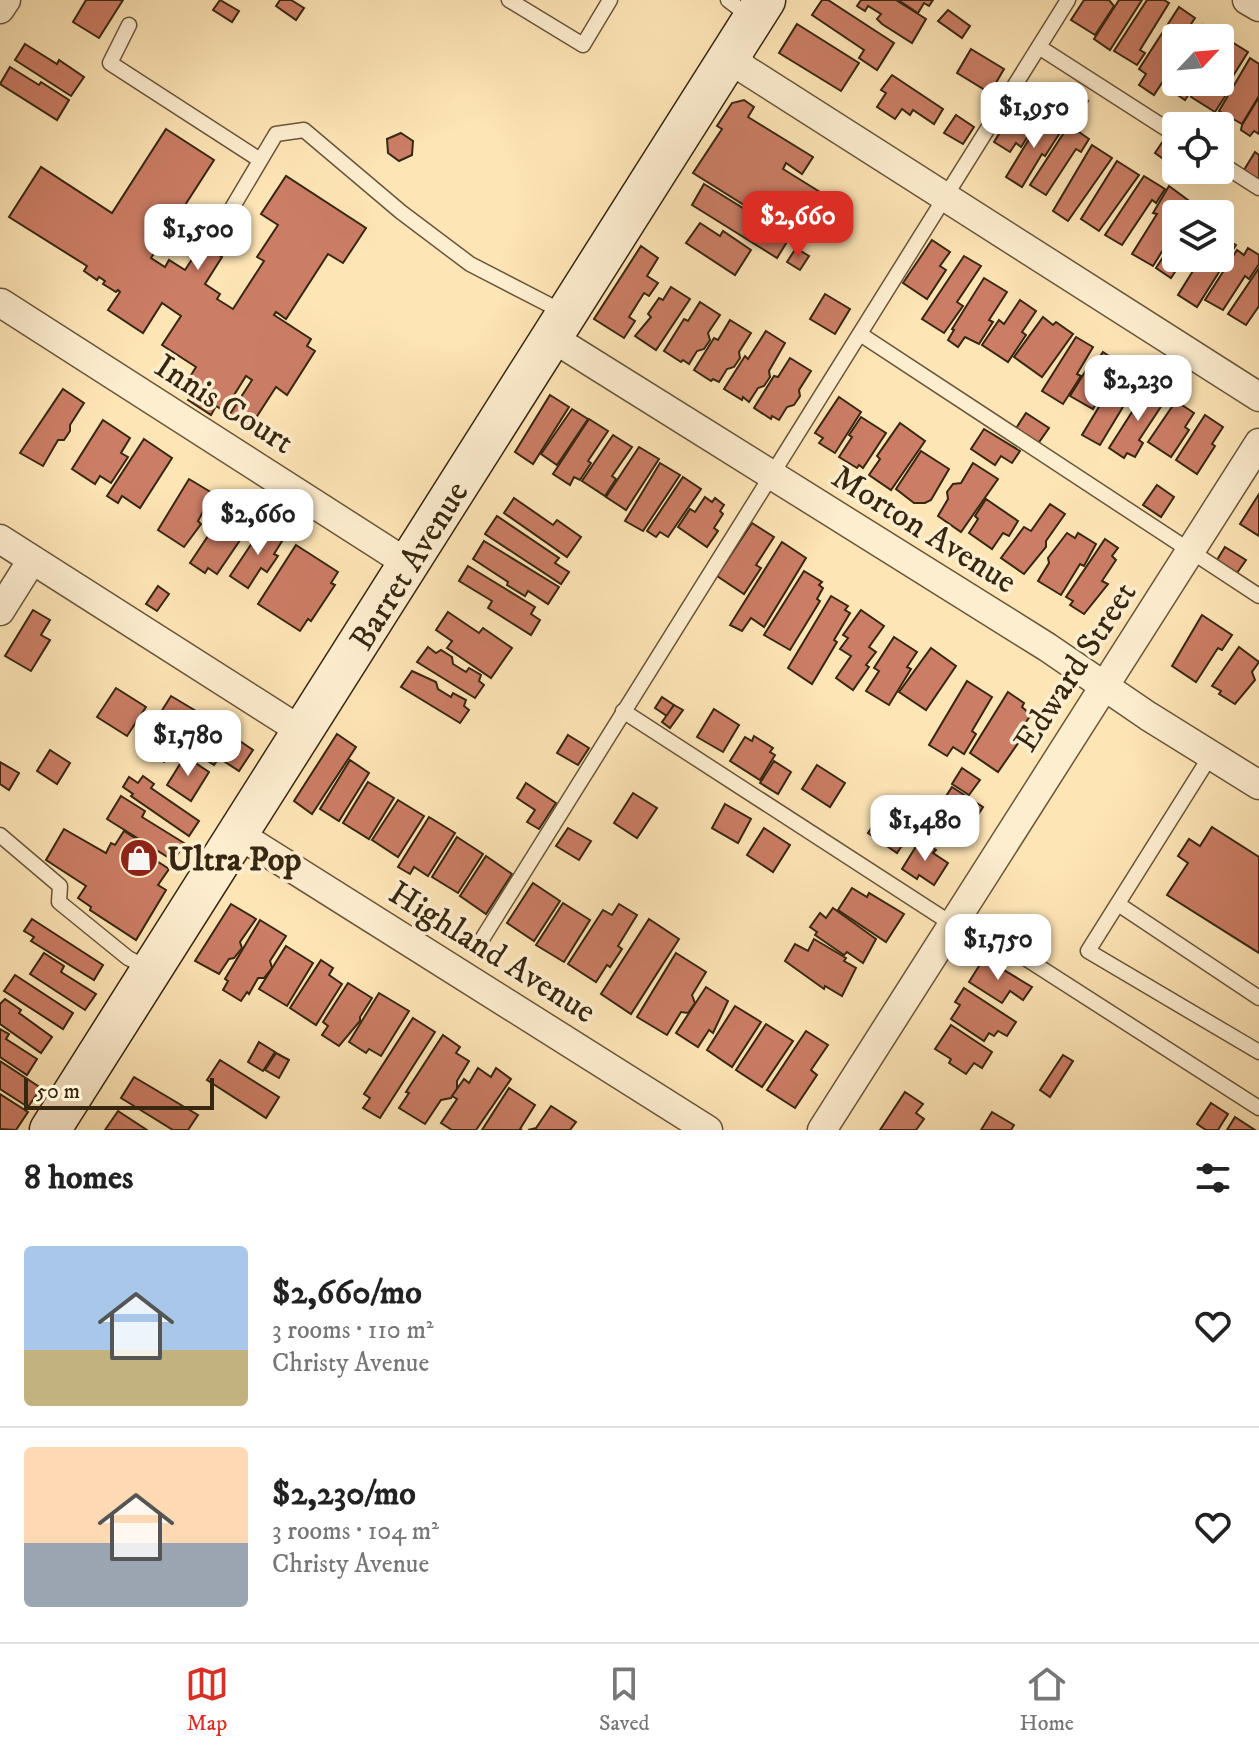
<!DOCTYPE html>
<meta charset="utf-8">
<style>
:root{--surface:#fff;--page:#f6f6f6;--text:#222;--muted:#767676;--line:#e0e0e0;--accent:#d93025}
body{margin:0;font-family:"IM FELL DW Pica",serif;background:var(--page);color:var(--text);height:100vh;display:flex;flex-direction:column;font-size:30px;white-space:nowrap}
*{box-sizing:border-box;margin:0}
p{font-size:26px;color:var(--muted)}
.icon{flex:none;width:44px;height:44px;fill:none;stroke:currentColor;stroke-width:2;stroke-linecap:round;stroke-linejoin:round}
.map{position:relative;height:1130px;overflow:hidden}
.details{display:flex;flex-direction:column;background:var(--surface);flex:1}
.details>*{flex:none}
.needle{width:52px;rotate:64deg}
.buttons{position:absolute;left:1162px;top:24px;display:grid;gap:16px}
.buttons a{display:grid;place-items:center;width:72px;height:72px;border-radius:8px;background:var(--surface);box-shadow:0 8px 32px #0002;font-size:40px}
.scale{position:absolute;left:24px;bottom:20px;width:190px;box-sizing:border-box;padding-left:8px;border:4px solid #372711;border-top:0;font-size:22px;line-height:28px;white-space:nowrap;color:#372711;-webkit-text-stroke:6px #feeed0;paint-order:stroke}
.price{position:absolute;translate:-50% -68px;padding:0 18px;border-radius:16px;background:#fff;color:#222;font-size:26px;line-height:52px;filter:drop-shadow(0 2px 4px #0008)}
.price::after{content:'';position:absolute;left:50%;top:48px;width:24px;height:18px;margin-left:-12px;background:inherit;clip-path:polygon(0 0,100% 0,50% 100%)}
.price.on{background:var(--accent);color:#fff}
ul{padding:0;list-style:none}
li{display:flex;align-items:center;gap:24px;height:200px;padding:0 24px}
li+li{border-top:2px solid var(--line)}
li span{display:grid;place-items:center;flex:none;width:224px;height:160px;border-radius:8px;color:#555}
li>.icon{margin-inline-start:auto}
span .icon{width:96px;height:96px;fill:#fffc;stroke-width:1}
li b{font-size:34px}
h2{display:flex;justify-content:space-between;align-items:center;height:96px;padding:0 24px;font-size:34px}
.tab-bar{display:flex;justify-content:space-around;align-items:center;height:112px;border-top:2px solid var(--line);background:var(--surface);font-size:22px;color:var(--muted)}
.tab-bar a{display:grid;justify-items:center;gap:4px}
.tab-bar .on{color:var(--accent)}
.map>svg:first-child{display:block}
</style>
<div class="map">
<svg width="1259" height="1130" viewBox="0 0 1259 1130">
<rect width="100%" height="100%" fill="#fee5b6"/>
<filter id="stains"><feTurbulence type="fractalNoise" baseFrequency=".0025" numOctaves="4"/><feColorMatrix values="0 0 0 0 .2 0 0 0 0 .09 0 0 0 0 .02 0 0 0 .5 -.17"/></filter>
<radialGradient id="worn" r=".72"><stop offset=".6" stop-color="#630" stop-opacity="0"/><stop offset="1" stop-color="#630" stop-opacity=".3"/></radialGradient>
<g fill="#cb7d65" stroke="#372711" stroke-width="2">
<polygon points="86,0 123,0 99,38 73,22"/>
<polygon points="220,0 239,11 232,22 213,10"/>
<polygon points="280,0 291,0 304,8 296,20 276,6"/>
<polygon points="822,0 828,0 894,43 877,70 859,58 864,50 812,15"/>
<polygon points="861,0 896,0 926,19 912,43 882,24 877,19 881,14 868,6 865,11 857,6"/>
<polygon points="898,0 933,0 929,6 924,3 918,13"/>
<polygon points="1084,0 1109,0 1114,6 1095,35 1071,20"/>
<polygon points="1119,0 1142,0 1110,50 1094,39"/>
<polygon points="1147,0 1164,0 1169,3 1140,50 1145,53 1137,65 1114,51"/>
<polygon points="1179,7 1195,18 1182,38 1176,38 1176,61 1154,95 1139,85 1146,74 1139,69"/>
<polygon points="948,10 970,26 962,38 938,21"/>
<polygon points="797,24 859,63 841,91 779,53"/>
<polygon points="1203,25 1222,38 1220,41 1220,38 1195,38"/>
<polygon points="1227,39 1248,52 1228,84 1231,87 1215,112 1191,97 1200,82 1220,82 1220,51"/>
<polygon points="25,44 57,64 59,60 84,77 71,96 15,60"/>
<polygon points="971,49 1004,69 990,93 957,73"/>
<polygon points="1250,58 1259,64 1259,96 1242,124 1219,111"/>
<polygon points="1176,66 1176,82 1197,82 1185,100 1163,85"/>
<polygon points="10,67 39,85 41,82 69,100 57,120 0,84"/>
<polygon points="892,75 943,109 934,124 913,110 910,115 902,109 895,119 877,107 886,93 881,90"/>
<polygon points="1073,91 1088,101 1080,113 1065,103"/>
<polygon points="1023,96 1027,98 1025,102 1041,116 1021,147 1016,143 1010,152 994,142 1004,126 1001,125"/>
<polygon points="1259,97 1259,134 1254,131 1250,136 1241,130 1242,125"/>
<polygon points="744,100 754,107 748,117 813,157 802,174 786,163 783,169 820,192 792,235 693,173 722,129 717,126 732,103"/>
<polygon points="956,115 974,127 963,144 944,133"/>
<polygon points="1043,116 1063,128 1045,156 1042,154 1022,187 1006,177"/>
<polygon points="1069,125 1089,139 1081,152 1076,149 1046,195 1030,185"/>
<polygon points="166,129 214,160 151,258 165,267 169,260 185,270 202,244 222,257 205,284 220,294 217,299 233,309 264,261 257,257 278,225 261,214 286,176 366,228 343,263 328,254 286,319 276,312 274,315 311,339 307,346 315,351 287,395 276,387 250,427 230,414 252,380 246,376 224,411 216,406 211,415 188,400 194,391 185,385 196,367 162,345 181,316 162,303 143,333 108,310 120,292 118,290 116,292 103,284 105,281 99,277 97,280 84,271 87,266 9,217 41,167 112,213"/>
<polygon points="401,133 413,141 412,155 399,161 388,153 387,139"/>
<polygon points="1163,141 1176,149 1176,170 1180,170 1177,174 1163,165 1166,161 1155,153"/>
<polygon points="1092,145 1112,158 1068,221 1053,211"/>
<polygon points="1255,152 1259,155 1259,180 1244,170"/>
<polygon points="1117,161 1139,175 1099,231 1081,219"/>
<polygon points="1144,176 1165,189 1156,203 1152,200 1122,245 1105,235"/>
<polygon points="704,184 790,237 777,258 692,205"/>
<polygon points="1169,186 1192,203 1185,214 1176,214 1176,229 1153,266 1132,254 1157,214 1153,213"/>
<polygon points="700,223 720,236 723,231 751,250 735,275 686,243"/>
<polygon points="1220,235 1236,245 1197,307 1178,295 1201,258 1220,258"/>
<polygon points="1176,237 1176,258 1184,258 1171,278 1156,268"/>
<polygon points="932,240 950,252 940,266 946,270 927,299 903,283"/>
<polygon points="641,246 658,258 647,276 658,283 649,296 644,293 629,317 635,321 624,338 594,319"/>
<polygon points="796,248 809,256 800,270 787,262"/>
<polygon points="1248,248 1259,255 1259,264 1249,279 1245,276 1223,310 1205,300 1237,250 1244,255"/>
<polygon points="964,256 981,266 957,302 963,306 944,333 922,319"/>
<polygon points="1259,268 1259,306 1246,325 1228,314"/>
<polygon points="984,278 1007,292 989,320 993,322 979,344 965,337 958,347 948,340 954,330 952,329"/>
<polygon points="671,287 690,299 656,350 635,336 651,317 648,314 659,298 663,300"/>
<polygon points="825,294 850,309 835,334 810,319"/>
<polygon points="1020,300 1036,311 1022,332 1026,335 1008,362 982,345 999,320 1004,324"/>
<polygon points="700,302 720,315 708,333 710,340 704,349 697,351 689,364 683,360 681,362 664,351 684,319 688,321"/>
<polygon points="1043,317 1053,325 1056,322 1073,334 1042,377 1014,357"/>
<polygon points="730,320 751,333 739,352 740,358 734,367 727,369 719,382 713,379 711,381 694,370 714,338 718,340"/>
<polygon points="766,331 785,343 769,371 770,377 764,386 758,388 749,402 743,397 742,400 724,389 745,356 748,359"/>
<polygon points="1076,337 1093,347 1077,374 1081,376 1063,404 1042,391"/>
<polygon points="1103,352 1118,362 1093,409 1070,396 1088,367 1092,369"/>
<polygon points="790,358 811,371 799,390 800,396 794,405 787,407 779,420 772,416 771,419 754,408 774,376 778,377"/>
<polygon points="1123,367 1141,377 1100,445 1082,435"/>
<polygon points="1150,384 1168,396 1139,440 1143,443 1135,457 1127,453 1124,458 1109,448"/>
<polygon points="63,389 84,403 70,425 70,431 64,440 58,440 43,466 20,453"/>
<polygon points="550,395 569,407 533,464 515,452"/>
<polygon points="839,397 861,412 835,453 819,443 823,438 815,433"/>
<polygon points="1176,401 1194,413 1185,427 1189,430 1171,457 1148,442"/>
<polygon points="572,409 588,419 557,465 541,454"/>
<polygon points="1026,413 1049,428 1037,445 1015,430"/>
<polygon points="1205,415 1223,427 1212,444 1215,446 1197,474 1176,460"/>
<polygon points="861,417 886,433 863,468 859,465 857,468 839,457 852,437 849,435"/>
<polygon points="589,419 608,431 588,461 591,463 580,480 574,477 570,485 553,474"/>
<polygon points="103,420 130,438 121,453 128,457 111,483 100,476 95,484 72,469"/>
<polygon points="900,423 925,441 891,490 869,475 880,459 877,456"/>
<polygon points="984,429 1020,451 1012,463 1001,456 995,465 971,449"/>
<polygon points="613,435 632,447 612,476 616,479 605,496 582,481"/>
<polygon points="144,439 172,458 140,508 122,496 118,503 107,496"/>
<polygon points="639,447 659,459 626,510 606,497"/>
<polygon points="921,451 949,469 931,500 925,503 914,503 896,489"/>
<polygon points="660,463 680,475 643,531 625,521"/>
<polygon points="973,463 998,479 961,532 938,516 948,499 947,492 953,484 961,483"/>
<polygon points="683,477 701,489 668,537 660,532 656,537 647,531"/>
<polygon points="189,479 214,494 215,500 209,507 205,508 198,521 201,524 184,547 158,530"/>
<polygon points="1157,485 1174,497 1161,517 1143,505"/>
<polygon points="1259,494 1259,536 1240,524"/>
<polygon points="230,496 250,510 246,517 253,521 217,574 208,568 205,573 190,563 222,515 218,513"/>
<polygon points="705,497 712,502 715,498 724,505 720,511 723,514 714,528 718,531 707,547 678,527 690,509 695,512"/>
<polygon points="514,498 553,525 557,520 581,537 567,557 504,513"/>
<polygon points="986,499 1018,521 1009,536 1003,533 992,549 969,533 978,519 975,516"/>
<polygon points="1050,504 1065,514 1046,541 1046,547 1024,574 1001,558 1024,527 1031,531"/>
<polygon points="497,516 559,558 555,563 569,572 561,584 485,534"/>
<polygon points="752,523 774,537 756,565 761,568 744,594 717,576"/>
<polygon points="262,528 267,531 269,528 284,538 274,554 278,556 267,572 261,568 248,588 230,576"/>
<polygon points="1067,533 1075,538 1078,533 1096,544 1084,566 1080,564 1061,595 1038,581 1049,563 1048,558"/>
<polygon points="1105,539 1118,548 1112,556 1116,560 1102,581 1108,584 1084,614 1070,605 1073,601 1066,597"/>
<polygon points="484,541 559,587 548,604 528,591 525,596 507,585 508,582 473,559"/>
<polygon points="782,542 806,558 764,627 751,618 742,631 730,625"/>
<polygon points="296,545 338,572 331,583 335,585 311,621 308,619 300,631 258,604"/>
<polygon points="1225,547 1246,560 1237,573 1217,560"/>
<polygon points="468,566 535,607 531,614 540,620 531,635 488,608 492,601 459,581"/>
<polygon points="804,571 822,582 819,585 823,588 817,599 820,601 790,650 764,635"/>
<polygon points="158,586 169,594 157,611 146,604"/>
<polygon points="831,596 848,606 845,610 850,613 834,640 837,642 812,684 788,668"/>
<polygon points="33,610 50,620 41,635 50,640 31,671 5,656"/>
<polygon points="861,610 884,626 869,647 876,652 866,665 869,667 853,690 836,678 851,656 840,649 848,638 843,635"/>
<polygon points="448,612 479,633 483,628 512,648 491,678 447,648 452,641 436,630"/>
<polygon points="1202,615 1232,635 1222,650 1218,648 1196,682 1172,666"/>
<polygon points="894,637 917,652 907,667 911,669 889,705 866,691 879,671 874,668"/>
<polygon points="428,647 436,653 441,650 452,657 453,664 466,672 469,668 481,675 479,681 484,685 475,698 417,662"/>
<polygon points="1239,647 1259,662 1252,672 1255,680 1235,704 1219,694 1221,691 1212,686"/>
<polygon points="931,648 956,666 926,710 899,692"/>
<polygon points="412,671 436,682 438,689 451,697 453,693 466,700 464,706 469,710 460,723 401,687"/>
<polygon points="967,681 992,697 972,731 976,734 964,754 953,747 947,756 929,745"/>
<polygon points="116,688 146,707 127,736 97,717"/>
<polygon points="1008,692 1024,703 1022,707 1031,715 1023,726 1028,729 998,772 970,753"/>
<polygon points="171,696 196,711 164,762 139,747"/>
<polygon points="662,697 674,705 667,716 655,708"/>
<polygon points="674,705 683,710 670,728 662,722"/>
<polygon points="714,709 739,725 723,752 697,737"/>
<polygon points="219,718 238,730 234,737 253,750 239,771 219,758 214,765 195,753"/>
<polygon points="337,734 356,747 312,814 294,801"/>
<polygon points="568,735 589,748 578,765 557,753"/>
<polygon points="754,736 773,748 770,752 775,755 760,780 730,761 745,737 752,741"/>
<polygon points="50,750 70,763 57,784 37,771"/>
<polygon points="185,756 209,772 191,801 167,785"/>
<polygon points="350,760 369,773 339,821 320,809"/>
<polygon points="774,761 791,772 778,794 760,783"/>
<polygon points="0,762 19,773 9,790 0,784"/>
<polygon points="817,765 845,783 830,807 802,789"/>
<polygon points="962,768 980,780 969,795 952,784"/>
<polygon points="143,776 154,784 151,788 199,821 189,836 131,796 133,794 123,787 129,777 138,783"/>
<polygon points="368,782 394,798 369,839 343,823"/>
<polygon points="526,783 556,803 539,829 527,822 535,810 517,798"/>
<polygon points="952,787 983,807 967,832 951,822 946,831 930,821"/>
<polygon points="633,793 657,808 637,838 614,823"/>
<polygon points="121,796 145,811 142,817 184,843 174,861 107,819"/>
<polygon points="398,800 424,816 398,857 372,840"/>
<polygon points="725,804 751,819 738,843 712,828"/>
<polygon points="882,812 911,832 897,853 868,833"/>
<polygon points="429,817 455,833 428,876 414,867 410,874 398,867"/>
<polygon points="1212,827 1259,857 1259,953 1167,895 1188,863 1178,856 1189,839 1200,846"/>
<polygon points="568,828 591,841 579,860 556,846"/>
<polygon points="764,828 790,845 773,872 747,855"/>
<polygon points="64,829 106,853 111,843 115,845 124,831 141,842 137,848 169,869 158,885 166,890 136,940 90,910 91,907 78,898 86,886 46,860"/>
<polygon points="457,837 483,854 458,893 432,877"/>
<polygon points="920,840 936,850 933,853 948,863 934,885 919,875 917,879 902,869"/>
<polygon points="486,856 512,874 486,914 460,896"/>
<polygon points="533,883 560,901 534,941 507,923"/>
<polygon points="852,888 867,897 869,893 904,914 886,942 838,910"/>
<polygon points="563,903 590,920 564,962 536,945"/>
<polygon points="231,904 256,919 240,942 242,948 234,958 229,959 219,974 195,961"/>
<polygon points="619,904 637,915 618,946 622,949 610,967 607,965 596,982 568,964 603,910 612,915"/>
<polygon points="833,908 876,939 863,963 847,952 844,955 815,935 817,932 810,927 820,913 826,918"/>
<polygon points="32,919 103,965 94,980 31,941 34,937 24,931"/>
<polygon points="649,919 679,939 631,1014 601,994"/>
<polygon points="260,920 286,936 270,961 272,968 264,978 258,978 249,994 247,992 241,1001 223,990 228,981 225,979"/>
<polygon points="814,939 846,958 844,961 856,968 842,996 825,986 824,989 785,961 795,944 808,951"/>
<polygon points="286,946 313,963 287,1006 259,989"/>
<polygon points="44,953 64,966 61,972 96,994 85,1010 30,974"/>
<polygon points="676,953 706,972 692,995 695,1003 688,1013 681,1012 667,1035 637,1017"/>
<polygon points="984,958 1032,987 1023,1000 1010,991 1002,1003 969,982"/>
<polygon points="321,960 333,968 329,975 342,984 316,1025 290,1008"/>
<polygon points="15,975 73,1013 63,1029 4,991"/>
<polygon points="348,983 372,998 360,1017 360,1021 339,1046 322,1035 328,1026 323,1022"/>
<polygon points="706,987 728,1001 713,1033 709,1030 698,1047 676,1033"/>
<polygon points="964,988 1016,1022 1007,1036 998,1031 994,1036 989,1033 984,1041 951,1019 960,1005 955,1002"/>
<polygon points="379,993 409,1011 381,1056 369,1049 366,1053 349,1042"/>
<polygon points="5,999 21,1010 19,1013 52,1037 41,1053 0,1024 0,1004"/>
<polygon points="735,1006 761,1022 732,1067 707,1050"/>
<polygon points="413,1018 435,1032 380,1118 363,1108 370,1098 364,1094"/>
<polygon points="766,1024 793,1041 762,1087 736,1070"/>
<polygon points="951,1025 992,1052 982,1068 974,1063 966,1074 949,1063 951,1059 935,1049"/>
<polygon points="0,1029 9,1034 6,1039 37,1059 27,1075 0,1057"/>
<polygon points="806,1031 828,1045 811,1070 817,1075 795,1108 767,1090"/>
<polygon points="443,1035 460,1047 456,1053 469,1061 457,1081 457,1089 451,1098 441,1100 425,1124 399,1108 409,1093 406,1092"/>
<polygon points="259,1042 275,1052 263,1071 248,1062"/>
<polygon points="276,1053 289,1060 279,1078 265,1070"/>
<polygon points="1063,1055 1073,1061 1050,1097 1040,1090"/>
<polygon points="220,1060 279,1097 266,1118 207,1080"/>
<polygon points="0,1061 41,1088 28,1107 0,1089"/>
<polygon points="478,1068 491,1077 496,1068 511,1079 476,1130 452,1130 441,1123 457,1099 452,1096 464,1079 469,1083"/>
<polygon points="134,1077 198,1115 188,1130 173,1130 121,1098"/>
<polygon points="509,1088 535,1105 520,1129 522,1130 482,1130"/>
<polygon points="905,1092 923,1104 916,1113 924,1119 916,1130 880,1130"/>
<polygon points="0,1094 28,1112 16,1130 0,1129"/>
<polygon points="1211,1103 1228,1114 1218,1130 1206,1130 1197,1124"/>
<polygon points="551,1106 576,1122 570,1130 528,1130 536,1128"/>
<polygon points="118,1111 147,1130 105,1130"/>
<polygon points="992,1112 1014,1125 1011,1130 981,1130"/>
<polygon points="1235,1117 1255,1130 1227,1130"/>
</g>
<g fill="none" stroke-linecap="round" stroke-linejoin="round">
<g stroke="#69563a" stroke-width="17">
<g id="lane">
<polyline points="509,0 583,45 610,0"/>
<polyline points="728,0 750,17"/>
<polyline points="129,25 110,63 260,160"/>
<polyline points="1039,47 1176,135"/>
<polyline points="1220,163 1259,188"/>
<polyline points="219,230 276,134 304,130 401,212 470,264 565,313"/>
<polyline points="860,334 1259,596"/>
<polyline points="623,711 952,924"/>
<polyline points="1211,755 1088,951 1259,1052"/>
<polyline points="0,835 60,886 59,902 128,958 148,968"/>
<polyline points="1118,904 1259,998"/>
<polyline points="958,915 1259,1108"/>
<polyline points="479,944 1068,0"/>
</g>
</g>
<g stroke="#69563a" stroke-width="31">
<g id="street">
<polyline points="1247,0 1259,7"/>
<polyline points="0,9 6,0"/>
<polyline points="729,55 746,70 1259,397"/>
<polyline points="1,303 410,565"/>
<polyline points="551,337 1047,647 1148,716 1259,785"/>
<polyline points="0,539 303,732"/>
<polyline points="0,611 32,560"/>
<polyline points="238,834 708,1130"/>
<polyline points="822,1130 1259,443"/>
</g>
</g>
<g stroke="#372711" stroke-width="43">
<polyline id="secondary" points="50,1130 765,0"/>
</g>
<use href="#lane" stroke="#feeed0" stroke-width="14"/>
<use href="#street" stroke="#feeed0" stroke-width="28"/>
<use href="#secondary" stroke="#feeed0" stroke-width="40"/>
</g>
<defs>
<g id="shop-disc" transform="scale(2)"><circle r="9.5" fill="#8f2418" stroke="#feeed0"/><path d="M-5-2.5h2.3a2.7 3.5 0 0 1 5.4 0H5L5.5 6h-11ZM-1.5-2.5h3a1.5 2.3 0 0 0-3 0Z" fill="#fff"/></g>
</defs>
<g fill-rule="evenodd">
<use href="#shop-disc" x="139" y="858"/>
</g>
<g text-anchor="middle" stroke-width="7" stroke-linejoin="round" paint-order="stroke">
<g font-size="34" fill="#372711" stroke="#feeed0">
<text transform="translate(225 403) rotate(32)" y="12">Innis Court</text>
<text transform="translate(925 528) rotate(32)" y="12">Morton Avenue</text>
<text transform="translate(408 565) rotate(-58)" y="12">Barret Avenue</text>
<text transform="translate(1074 666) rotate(-57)" y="12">Edward Street</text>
<text transform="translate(493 951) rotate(32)" y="12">Highland Avenue</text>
</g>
<g font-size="34" font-weight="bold" fill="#372711" stroke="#feeed0" text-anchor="start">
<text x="167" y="870">Ultra Pop</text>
</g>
</g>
<rect width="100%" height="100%" filter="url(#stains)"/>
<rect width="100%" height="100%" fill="url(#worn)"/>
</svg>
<div class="buttons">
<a><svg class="needle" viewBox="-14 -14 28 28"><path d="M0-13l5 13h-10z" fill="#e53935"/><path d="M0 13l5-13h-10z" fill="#767676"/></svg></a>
<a><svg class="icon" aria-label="locate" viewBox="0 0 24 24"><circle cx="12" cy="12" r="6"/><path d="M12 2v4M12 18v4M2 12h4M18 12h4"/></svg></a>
<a><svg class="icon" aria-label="layers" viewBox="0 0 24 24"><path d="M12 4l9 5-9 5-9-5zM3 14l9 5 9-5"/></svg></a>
</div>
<div class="scale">50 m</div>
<b class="price" style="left:1034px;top:150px">$1,950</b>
<b class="price on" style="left:798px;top:259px">$2,660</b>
<b class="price" style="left:198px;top:272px">$1,500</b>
<b class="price" style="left:1138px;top:423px">$2,230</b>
<b class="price" style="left:258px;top:557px">$2,660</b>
<b class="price" style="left:188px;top:778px">$1,780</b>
<b class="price" style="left:925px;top:863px">$1,480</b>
<b class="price" style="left:998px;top:982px">$1,750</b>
</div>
<section class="details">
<h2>8 homes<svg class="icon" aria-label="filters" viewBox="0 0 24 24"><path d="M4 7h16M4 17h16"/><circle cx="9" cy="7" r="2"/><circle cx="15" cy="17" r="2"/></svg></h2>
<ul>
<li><span style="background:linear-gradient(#a9c7e8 65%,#c2b280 0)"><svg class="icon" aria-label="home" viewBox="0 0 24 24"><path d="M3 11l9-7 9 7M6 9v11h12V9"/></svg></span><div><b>$2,660/mo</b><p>3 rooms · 110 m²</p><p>Christy Avenue</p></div><svg class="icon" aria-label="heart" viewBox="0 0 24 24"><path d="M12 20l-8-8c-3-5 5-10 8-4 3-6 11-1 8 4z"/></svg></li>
<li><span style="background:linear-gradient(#ffd9b3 60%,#9aa5b1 0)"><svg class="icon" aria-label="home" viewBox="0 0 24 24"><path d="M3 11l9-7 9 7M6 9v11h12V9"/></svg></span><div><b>$2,230/mo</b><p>3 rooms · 104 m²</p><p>Christy Avenue</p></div><svg class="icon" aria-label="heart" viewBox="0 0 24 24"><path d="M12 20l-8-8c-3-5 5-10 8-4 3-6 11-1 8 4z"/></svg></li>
</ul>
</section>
<nav class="tab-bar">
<a class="on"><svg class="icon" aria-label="map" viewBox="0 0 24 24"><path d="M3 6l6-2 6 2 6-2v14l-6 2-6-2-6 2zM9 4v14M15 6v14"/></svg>Map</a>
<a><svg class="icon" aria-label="saved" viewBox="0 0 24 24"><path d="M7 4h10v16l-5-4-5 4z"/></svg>Saved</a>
<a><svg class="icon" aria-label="home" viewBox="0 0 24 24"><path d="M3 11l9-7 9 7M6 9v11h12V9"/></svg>Home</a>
</nav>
